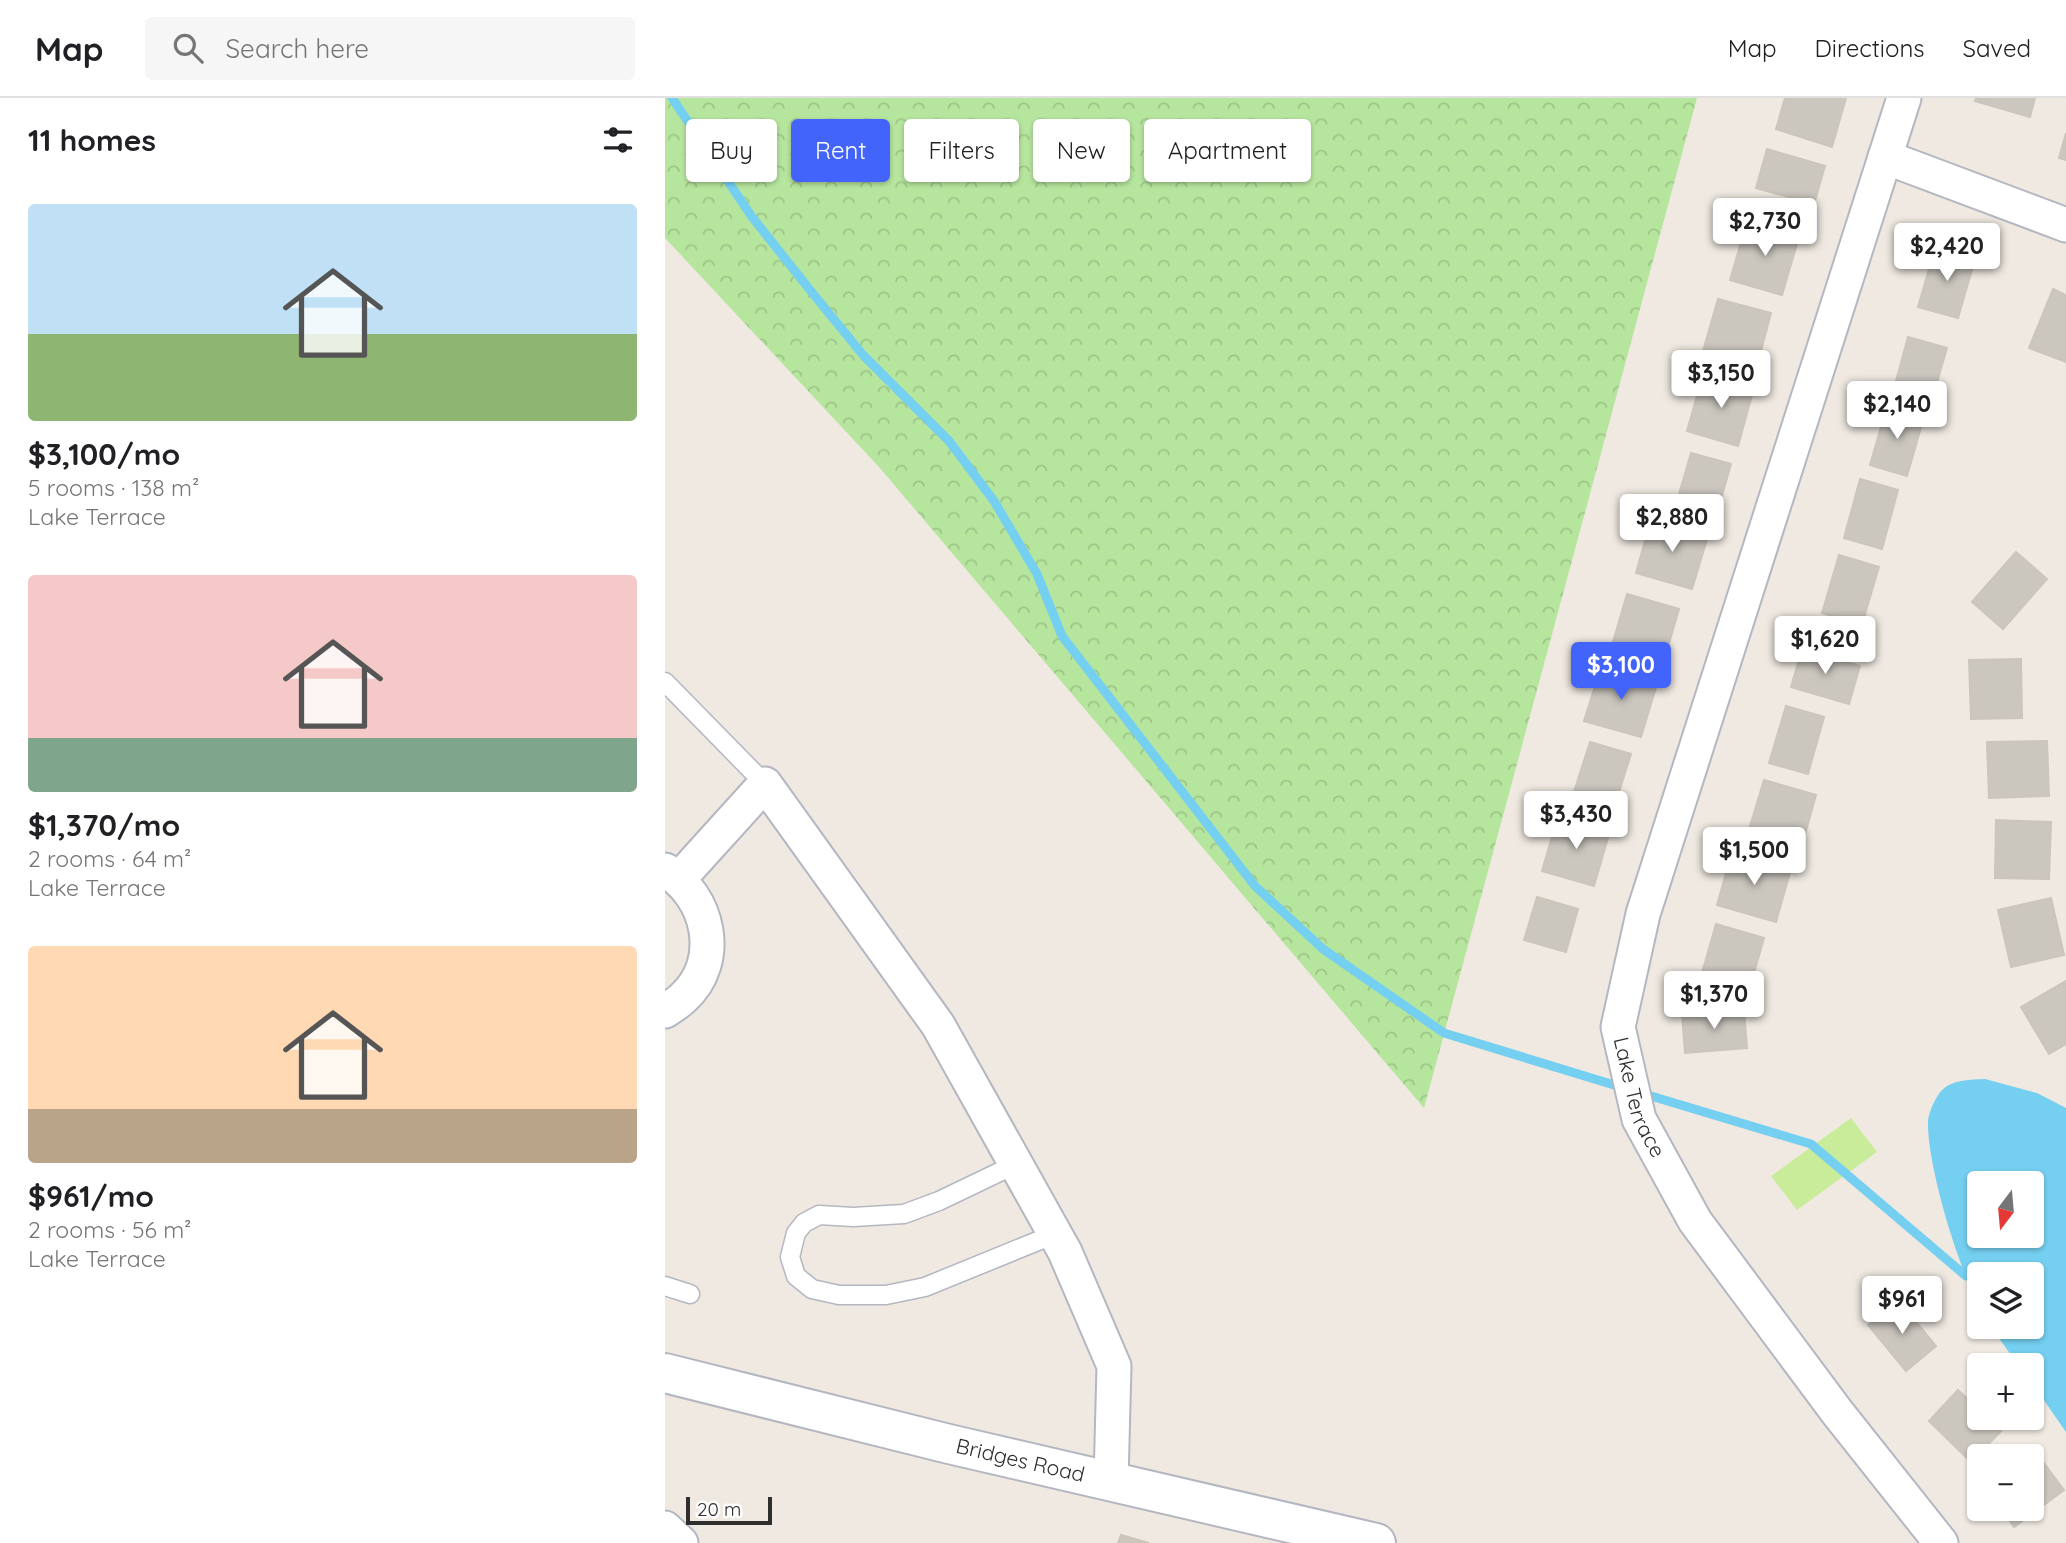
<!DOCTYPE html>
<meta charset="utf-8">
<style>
:root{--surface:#fff;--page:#f6f6f6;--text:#202124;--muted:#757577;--line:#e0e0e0;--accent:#4264fb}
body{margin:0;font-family:Quicksand,sans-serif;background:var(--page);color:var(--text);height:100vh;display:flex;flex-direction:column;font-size:26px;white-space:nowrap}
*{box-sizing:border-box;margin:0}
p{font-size:23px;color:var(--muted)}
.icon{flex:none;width:38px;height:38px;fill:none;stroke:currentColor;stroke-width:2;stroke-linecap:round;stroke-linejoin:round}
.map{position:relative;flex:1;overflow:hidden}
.details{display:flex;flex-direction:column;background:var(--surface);width:665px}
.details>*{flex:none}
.guide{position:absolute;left:21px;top:21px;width:665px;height:63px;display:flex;gap:14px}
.needle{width:46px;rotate:196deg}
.buttons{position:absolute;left:1302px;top:1073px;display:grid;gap:14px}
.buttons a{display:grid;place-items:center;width:77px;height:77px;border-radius:7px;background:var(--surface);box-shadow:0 2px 5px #0004;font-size:35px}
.scale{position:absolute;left:21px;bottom:18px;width:86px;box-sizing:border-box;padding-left:7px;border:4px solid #2e2e2e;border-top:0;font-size:19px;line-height:24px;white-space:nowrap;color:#2e2e2e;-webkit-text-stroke:5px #fff;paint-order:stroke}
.price{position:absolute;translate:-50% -60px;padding:0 16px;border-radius:7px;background:#fff;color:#222;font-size:23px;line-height:46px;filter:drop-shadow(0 2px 4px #0008)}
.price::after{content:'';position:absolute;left:50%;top:42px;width:21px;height:16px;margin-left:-10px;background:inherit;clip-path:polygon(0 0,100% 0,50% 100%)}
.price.on{background:var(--accent);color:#fff}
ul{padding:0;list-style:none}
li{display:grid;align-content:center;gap:14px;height:371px;padding:0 28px}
li span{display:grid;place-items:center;height:217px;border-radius:7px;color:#555}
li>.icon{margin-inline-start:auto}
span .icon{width:126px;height:126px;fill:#fffc;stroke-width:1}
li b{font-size:30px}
h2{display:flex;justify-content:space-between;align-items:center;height:84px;padding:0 28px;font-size:30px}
.tag{padding:0 24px;border-radius:7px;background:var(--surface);box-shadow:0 2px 5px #0004;font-size:24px;line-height:63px}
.tag.on{background:var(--accent);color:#fff}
header{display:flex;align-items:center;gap:42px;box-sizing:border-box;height:98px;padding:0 35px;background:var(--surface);border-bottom:2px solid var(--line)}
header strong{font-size:33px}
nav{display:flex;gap:38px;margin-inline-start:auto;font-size:24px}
.search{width:490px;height:63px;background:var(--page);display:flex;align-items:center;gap:18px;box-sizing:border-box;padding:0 24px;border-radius:7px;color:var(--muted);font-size:26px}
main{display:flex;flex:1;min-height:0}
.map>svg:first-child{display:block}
</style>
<header>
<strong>Map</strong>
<div class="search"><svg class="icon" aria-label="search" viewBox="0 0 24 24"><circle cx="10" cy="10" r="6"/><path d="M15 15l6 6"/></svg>Search here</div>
<nav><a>Map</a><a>Directions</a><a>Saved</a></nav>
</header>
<main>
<section class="details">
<h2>11 homes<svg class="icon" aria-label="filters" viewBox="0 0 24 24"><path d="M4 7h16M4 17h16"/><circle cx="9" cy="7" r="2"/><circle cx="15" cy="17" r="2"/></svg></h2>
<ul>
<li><span style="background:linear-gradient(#bfe0f5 60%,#8fb573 0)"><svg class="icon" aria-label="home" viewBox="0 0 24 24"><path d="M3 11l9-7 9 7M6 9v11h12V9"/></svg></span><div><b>$3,100/mo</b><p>5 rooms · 138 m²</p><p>Lake Terrace</p></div></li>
<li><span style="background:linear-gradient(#f6c9c9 75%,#7fa58c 0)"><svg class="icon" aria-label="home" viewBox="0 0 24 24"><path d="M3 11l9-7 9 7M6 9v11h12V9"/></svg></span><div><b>$1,370/mo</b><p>2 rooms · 64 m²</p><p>Lake Terrace</p></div></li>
<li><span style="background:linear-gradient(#ffd9b3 75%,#b9a48a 0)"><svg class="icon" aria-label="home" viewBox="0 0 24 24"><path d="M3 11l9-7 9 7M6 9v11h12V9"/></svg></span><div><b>$961/mo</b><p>2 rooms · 56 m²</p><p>Lake Terrace</p></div></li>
</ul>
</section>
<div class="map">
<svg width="1401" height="1445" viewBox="0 0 1401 1445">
<defs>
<pattern id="forest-crowns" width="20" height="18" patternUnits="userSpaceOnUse" patternTransform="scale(1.75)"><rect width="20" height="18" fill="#b6e59e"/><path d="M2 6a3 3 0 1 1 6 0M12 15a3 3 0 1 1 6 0" fill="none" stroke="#9dc588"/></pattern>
</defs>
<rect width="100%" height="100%" fill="#efe9e1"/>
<polygon fill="url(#forest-crowns)" points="0,0 1032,0 759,1010 214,369 0,140"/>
<polygon fill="#c9ec9a" points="1186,1020 1212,1054 1132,1112 1106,1078"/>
<path fill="#75cff0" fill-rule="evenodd" d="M1320 981 1372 995 1401 1010V1334L1367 1285V1267H1353L1326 1229 1367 1228V1176H1314V1207C1293 1169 1262 1067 1263 1024 1263 1017 1268 1005 1272 999 1282 981 1302 982 1320 981ZM1314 1085H1367V1138H1314Z"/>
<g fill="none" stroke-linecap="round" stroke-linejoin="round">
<g stroke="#75cff0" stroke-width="9">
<polyline points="7,0 87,119 145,192 198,257 284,343 329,403 372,476 397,538 590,788 658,851 779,935 959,990"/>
<polyline points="976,995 1146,1046 1301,1178"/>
</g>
</g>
<g fill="#cbc7bf" stroke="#cbc5ba" stroke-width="2">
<polygon points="1120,0 1181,0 1167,49 1111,31"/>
<polygon points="1311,0 1370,0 1365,19 1310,3"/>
<polygon points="1401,35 1401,62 1394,60"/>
<polygon points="1102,51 1160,68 1149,106 1091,90"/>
<polygon points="1082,124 1134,139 1117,197 1065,182"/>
<polygon points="1270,150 1310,161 1293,220 1253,209"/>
<polygon points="1388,191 1401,197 1401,264 1364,250"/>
<polygon points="1053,201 1106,215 1092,268 1038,253"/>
<polygon points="1243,239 1282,250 1266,305 1228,294"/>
<polygon points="1038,276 1089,290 1073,348 1022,333"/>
<polygon points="1222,308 1259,319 1242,378 1205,367"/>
<polygon points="1026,355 1066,366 1050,422 1010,410"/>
<polygon points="1195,381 1233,392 1217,451 1179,440"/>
<polygon points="986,421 1043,438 1027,491 971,475"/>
<polygon points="1351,454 1382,481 1338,531 1307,504"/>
<polygon points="1174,457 1214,469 1197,526 1157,515"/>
<polygon points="962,496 1014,511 998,566 946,551"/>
<polygon points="1137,551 1195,568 1184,606 1126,589"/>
<polygon points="1356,561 1357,620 1306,621 1304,562"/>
<polygon points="936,569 992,586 976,639 919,623"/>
<polygon points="1121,608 1159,619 1143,676 1104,665"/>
<polygon points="1382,643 1384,698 1324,700 1322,644"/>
<polygon points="925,644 966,656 948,713 907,700"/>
<polygon points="1099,682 1151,697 1135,754 1082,738"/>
<polygon points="893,718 945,733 929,788 877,773"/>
<polygon points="1331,722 1386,724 1384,781 1330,780"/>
<polygon points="1067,754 1126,771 1111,824 1052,807"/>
<polygon points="872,799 913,811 901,854 859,842"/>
<polygon points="1386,800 1399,857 1346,869 1333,812"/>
<polygon points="1051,826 1099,840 1083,896 1035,882"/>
<polygon points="1401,883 1401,946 1384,956 1356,909"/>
<polygon points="1079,912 1082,950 1020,955 1017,916"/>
<polygon points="1234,1203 1271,1248 1241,1273 1203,1227"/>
<polygon points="1293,1292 1314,1312 1314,1320 1322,1320 1336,1333 1306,1364 1264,1323"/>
<polygon points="1366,1348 1399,1392 1349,1429 1336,1410 1367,1410 1367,1358 1352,1358"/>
<polygon points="456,1437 484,1445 453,1445"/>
</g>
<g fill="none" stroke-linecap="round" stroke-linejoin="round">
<g stroke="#b4b7c1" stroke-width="21">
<g id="service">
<polyline points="0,584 100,686"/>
<polyline points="351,1066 274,1103 239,1116 188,1119 154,1117 139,1125 131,1135 125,1159 131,1178 147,1191 174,1197 221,1197 260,1189 390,1136"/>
<polyline points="0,1188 25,1196"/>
</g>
</g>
<g stroke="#b4b7c1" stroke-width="37">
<g id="minor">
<path id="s1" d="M1239 0 978 816 953 929 974 1021 1030 1123 1172 1314 1276 1445"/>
<polyline points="1220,59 1401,127"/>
<path d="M0 772C44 798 59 863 18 900 13 905 6 909 0 913"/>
<polyline points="14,781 100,686 273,927 400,1154 449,1268 446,1383"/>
<polyline points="0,1430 16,1445"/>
</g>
</g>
<g stroke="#b4b7c1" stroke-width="42">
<g id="tertiary">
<path id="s2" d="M0 1275 284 1346 711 1445"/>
</g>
</g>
<use href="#service" stroke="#fff" stroke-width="18"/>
<use href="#minor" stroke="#fff" stroke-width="33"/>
<use href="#tertiary" stroke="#fff" stroke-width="38"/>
</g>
<g text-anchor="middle" stroke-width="6" stroke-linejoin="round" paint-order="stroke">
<g font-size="21" fill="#2e2e2e" stroke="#fff">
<text dy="7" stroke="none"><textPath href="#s1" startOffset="1046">Lake Terrace</textPath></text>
<text dy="7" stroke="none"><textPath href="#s2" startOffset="366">Bridges Road</textPath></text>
</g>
</g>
</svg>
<div class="buttons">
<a><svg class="needle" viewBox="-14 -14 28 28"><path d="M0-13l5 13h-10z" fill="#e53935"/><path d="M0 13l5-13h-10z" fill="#757577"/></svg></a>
<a><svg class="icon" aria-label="layers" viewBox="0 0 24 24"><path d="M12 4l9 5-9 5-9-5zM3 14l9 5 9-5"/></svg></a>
<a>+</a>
<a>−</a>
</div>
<div class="scale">20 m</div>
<b class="price" style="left:1100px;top:160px">$2,730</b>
<b class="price" style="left:1282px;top:185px">$2,420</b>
<b class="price" style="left:1056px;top:312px">$3,150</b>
<b class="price" style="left:1232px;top:343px">$2,140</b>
<b class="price" style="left:1007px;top:456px">$2,880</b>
<b class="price" style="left:1160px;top:578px">$1,620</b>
<b class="price on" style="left:956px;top:604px">$3,100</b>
<b class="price" style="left:911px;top:753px">$3,430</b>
<b class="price" style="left:1089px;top:789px">$1,500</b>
<b class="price" style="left:1049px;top:933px">$1,370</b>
<b class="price" style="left:1237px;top:1238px">$961</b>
<div class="guide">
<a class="tag">Buy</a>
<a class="tag on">Rent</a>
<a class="tag">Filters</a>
<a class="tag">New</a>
<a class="tag">Apartment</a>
</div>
</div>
</main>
